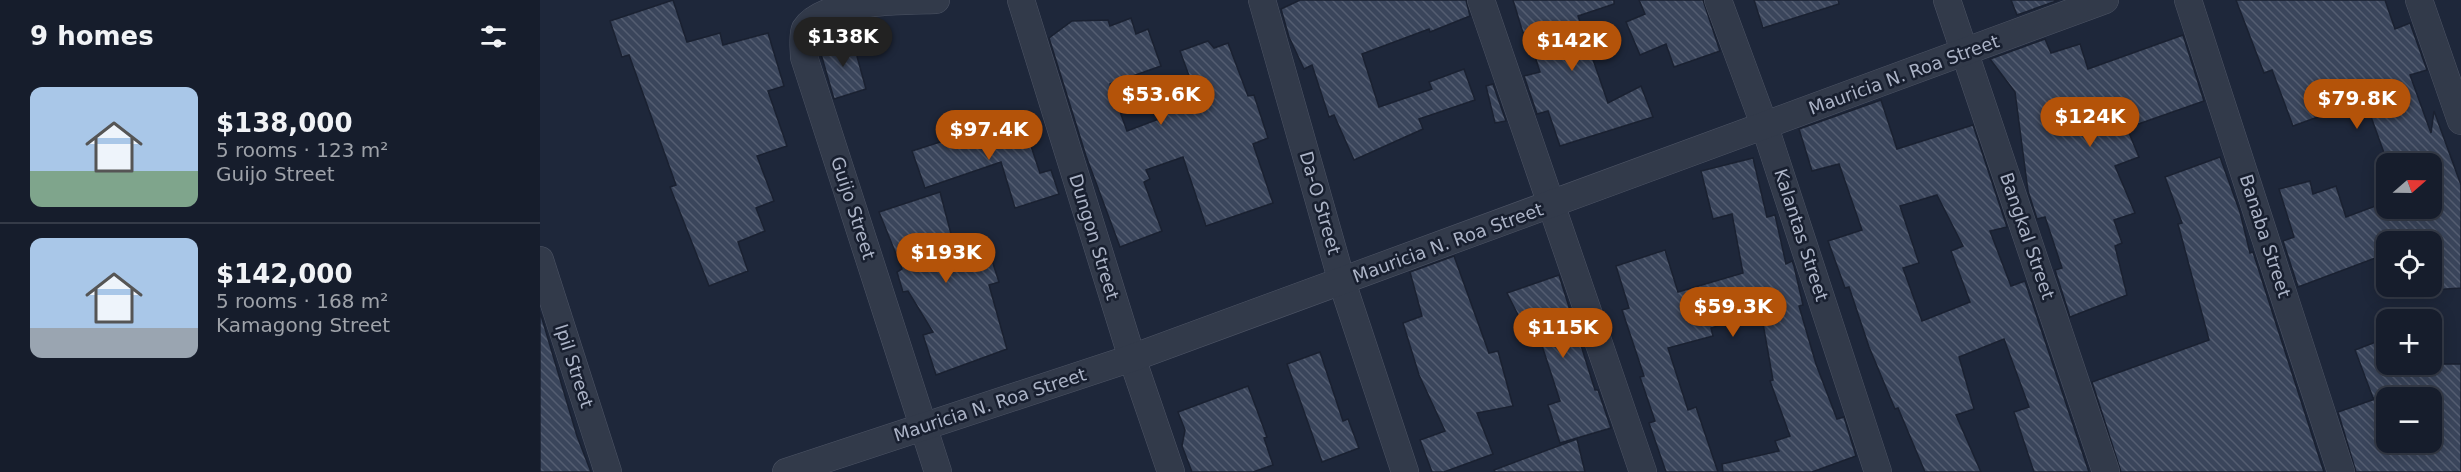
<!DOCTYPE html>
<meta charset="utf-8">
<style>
:root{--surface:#161d2c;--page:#1f2634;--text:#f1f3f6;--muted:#9ea2a9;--line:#353b48;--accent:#b45309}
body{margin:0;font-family:"DejaVu Sans",sans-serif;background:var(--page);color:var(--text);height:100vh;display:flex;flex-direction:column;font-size:22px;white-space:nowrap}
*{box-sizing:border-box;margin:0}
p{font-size:20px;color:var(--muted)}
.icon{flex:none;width:33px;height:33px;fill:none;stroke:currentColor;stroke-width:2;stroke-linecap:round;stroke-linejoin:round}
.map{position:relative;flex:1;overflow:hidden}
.panel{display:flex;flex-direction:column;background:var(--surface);width:540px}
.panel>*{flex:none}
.needle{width:39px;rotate:70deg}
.buttons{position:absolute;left:1836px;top:153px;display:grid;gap:12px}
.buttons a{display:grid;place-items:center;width:66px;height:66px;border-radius:12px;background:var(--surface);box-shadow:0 3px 15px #0003,0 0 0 2px var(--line);font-size:30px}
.price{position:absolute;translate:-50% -51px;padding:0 14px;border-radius:21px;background:var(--accent);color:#fff;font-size:20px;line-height:39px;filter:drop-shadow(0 2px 3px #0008)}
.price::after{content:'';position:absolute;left:50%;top:36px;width:18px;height:14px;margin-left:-9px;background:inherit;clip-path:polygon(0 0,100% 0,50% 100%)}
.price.current{background:#222;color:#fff}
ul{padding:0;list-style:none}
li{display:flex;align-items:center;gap:18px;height:150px;padding:0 30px}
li+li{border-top:2px solid var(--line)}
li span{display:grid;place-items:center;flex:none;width:168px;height:120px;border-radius:12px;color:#555}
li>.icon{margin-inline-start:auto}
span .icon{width:72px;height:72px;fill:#fffc;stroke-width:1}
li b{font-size:26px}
h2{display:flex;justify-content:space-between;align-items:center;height:72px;padding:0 30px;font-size:26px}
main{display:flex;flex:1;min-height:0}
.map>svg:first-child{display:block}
</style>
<main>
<section class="panel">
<h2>9 homes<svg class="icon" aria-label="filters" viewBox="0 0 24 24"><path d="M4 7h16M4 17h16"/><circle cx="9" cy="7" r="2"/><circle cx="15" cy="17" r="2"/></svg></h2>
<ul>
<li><span style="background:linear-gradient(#a9c7e8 70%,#7fa58c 0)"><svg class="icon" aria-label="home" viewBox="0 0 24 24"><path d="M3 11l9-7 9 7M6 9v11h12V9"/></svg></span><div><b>$138,000</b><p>5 rooms · 123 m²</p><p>Guijo Street</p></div></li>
<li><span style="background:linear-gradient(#a9c7e8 75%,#9aa5b1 0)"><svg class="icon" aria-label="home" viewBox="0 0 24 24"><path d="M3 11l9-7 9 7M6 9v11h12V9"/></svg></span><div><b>$142,000</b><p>5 rooms · 168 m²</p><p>Kamagong Street</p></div></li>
</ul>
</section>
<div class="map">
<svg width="1921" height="472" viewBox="0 0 1921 472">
<defs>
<pattern id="building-back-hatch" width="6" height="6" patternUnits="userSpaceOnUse" patternTransform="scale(1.5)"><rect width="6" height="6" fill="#3a455b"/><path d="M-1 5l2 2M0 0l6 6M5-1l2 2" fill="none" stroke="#545d71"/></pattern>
</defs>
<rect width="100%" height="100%" fill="#1e273a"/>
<g fill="url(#building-back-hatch)" stroke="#1a2131" stroke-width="1.5" fill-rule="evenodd">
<polygon points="133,0 147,42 180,33 183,45 228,33 244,86 228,91 247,146 217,156 234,201 216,208 225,231 198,242 208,271 169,286 130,187 136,185 89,55 82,57 70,21"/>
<polygon points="760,0 926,0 930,16 890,32 889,29 822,54 839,107 892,89 889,82 924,69 935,100 879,119 883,129 814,160 794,115 789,117 772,65 764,69 749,37 741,9"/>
<polygon points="973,0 1074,0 1074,4 1038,16 1068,103 1101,86 1113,117 1020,146 1008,111 997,114 984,76 1000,72 987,32 983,33"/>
<polygon points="1099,0 1163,0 1180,51 1134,67 1126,44 1100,55 1086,22 1105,14"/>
<polygon points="1214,0 1298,0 1299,4 1223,28"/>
<polygon points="1471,0 1519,0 1477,15"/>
<polygon points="1696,0 1845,0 1855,29 1870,23 1887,70 1870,75 1891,133 1894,111 1921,185 1921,288 1892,290 1892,242 1846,242 1846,254 1758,287 1743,241 1754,237 1739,189 1770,181 1773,194 1796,186 1806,217 1846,202 1846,208 1892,208 1892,164 1848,164 1825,100 1753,126 1732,70 1724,73"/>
<polygon points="591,18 596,34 608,29 621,66 570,84 587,131 624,117 621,109 656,95 640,51 668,41 674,48 688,43 708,96 714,95 728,138 713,144 733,203 666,226 643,157 606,170 610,179 604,182 622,231 580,247 546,156 509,38 532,21 568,20 570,26"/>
<polygon points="1643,35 1664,101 1587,128 1599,157 1575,166 1595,213 1574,220 1582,243 1575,246 1587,295 1530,317 1515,270 1522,268 1505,217 1497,219 1488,191 1475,92 1450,59 1505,39 1511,53 1540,44 1548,69"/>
<polygon points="312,38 326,89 294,99 279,47"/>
<polygon points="953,84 966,121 955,123 946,86"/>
<path d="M1341 100 1357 149 1433 125 1467 227 1450 231 1471 286 1485 281 1549 472H1494L1474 412 1489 407 1464 339 1419 357 1434 409 1416 415 1441 472H1385L1358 408 1355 409 1329 347 1309 287 1305 288 1288 241 1322 230 1299 164 1272 171 1259 129ZM1397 195 1423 246 1411 251 1430 302 1382 321 1363 268 1379 263 1360 206Z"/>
<polygon points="481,116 500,173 511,170 519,194 475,208 461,162 385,188 372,151"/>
<polygon points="1680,157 1700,212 1710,253 1713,252 1784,472 1581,472 1552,382 1669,340 1638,224 1642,223 1625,177"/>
<polygon points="1213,158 1227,217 1235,215 1246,264 1252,261 1254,266 1263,305 1259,306 1276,364 1297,419 1304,417 1316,456 1272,472 1183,472 1182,464 1239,451 1235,441 1250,436 1230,381 1233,380 1222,318 1213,321 1212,316 1171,328 1173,336 1128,348 1148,410 1156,407 1178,472 1126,472 1109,423 1115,421 1100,377 1104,376 1082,310 1089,308 1076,266 1125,250 1138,292 1203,273 1192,214 1173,219 1161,171"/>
<polygon points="400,192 416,253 446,242 459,282 449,285 467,349 396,375 383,335 393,332 368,291 363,292 357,272 362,269 339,212"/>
<polygon points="914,256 949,353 958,351 973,406 937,413 953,454 904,472 892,472 880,440 905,431 879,375 863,323 882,316 870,272"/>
<polygon points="1019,275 1055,390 1058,390 1071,428 1020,443 1008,405 1020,401 993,318 982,323 967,293"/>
<polygon points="0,312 37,436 51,472 0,472"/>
<path d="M1846 338V364H1921V472H1816L1798 412 1838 398H1833L1815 350ZM1846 398H1892V442H1846Z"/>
<polygon points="780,352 803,421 808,419 819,448 782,462 747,364"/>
<polygon points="708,386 727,437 724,438 733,465 713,472 652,472 642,446 645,430 638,412"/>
<polygon points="1037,439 1045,472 955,472 954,470"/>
</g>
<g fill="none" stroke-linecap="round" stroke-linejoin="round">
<g stroke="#4d5465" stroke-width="28">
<g id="minor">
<path d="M396 0C361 1 283 0 265 29 262 36 264 49 264 57L398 472"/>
<polyline points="481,0 592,358 631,472"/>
<polyline points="722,0 802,282 865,472"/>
<polyline points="941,0 1103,472"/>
<polyline points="1178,0 1225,127 1338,472"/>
<polyline points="1407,0 1566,472"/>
<polyline points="1648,0 1801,472"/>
<polyline points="1879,0 1921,121"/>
<polyline points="0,260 68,472"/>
<polyline points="246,472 592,358 1565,0"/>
</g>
</g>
<use href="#minor" stroke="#323a4a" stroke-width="27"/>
</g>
<g text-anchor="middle" stroke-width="5" stroke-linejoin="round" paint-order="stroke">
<g font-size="18" fill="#acb4c7" stroke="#181f2f">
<text transform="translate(1364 75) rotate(-20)" y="6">Mauricia N. Roa Street</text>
<text transform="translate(780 203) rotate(74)" y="6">Da-O Street</text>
<text transform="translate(313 208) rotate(72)" y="6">Guijo Street</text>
<text transform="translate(1261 235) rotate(72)" y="6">Kalantas Street</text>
<text transform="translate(1487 236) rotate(71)" y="6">Bangkal Street</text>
<text transform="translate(1725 236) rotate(72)" y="6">Banaba Street</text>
<text transform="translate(554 237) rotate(73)" y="6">Dungon Street</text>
<text transform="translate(908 243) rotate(-20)" y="6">Mauricia N. Roa Street</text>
<text transform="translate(34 366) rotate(72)" y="6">Ipil Street</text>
<text transform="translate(450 405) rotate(-18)" y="6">Mauricia N. Roa Street</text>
</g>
</g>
</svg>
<div class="buttons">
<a><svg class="needle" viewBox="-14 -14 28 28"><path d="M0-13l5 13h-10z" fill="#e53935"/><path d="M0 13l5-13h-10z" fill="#9ea2a9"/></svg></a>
<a><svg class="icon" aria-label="locate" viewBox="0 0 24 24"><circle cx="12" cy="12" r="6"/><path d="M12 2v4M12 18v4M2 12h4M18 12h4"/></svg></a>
<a>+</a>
<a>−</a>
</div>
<b class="price current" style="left:303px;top:68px">$138K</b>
<b class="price" style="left:1032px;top:72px">$142K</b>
<b class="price" style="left:621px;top:126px">$53.6K</b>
<b class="price" style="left:1817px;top:130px">$79.8K</b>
<b class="price" style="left:1550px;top:148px">$124K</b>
<b class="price" style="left:449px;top:161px">$97.4K</b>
<b class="price" style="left:406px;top:284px">$193K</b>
<b class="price" style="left:1193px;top:338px">$59.3K</b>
<b class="price" style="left:1023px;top:359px">$115K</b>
</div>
</main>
